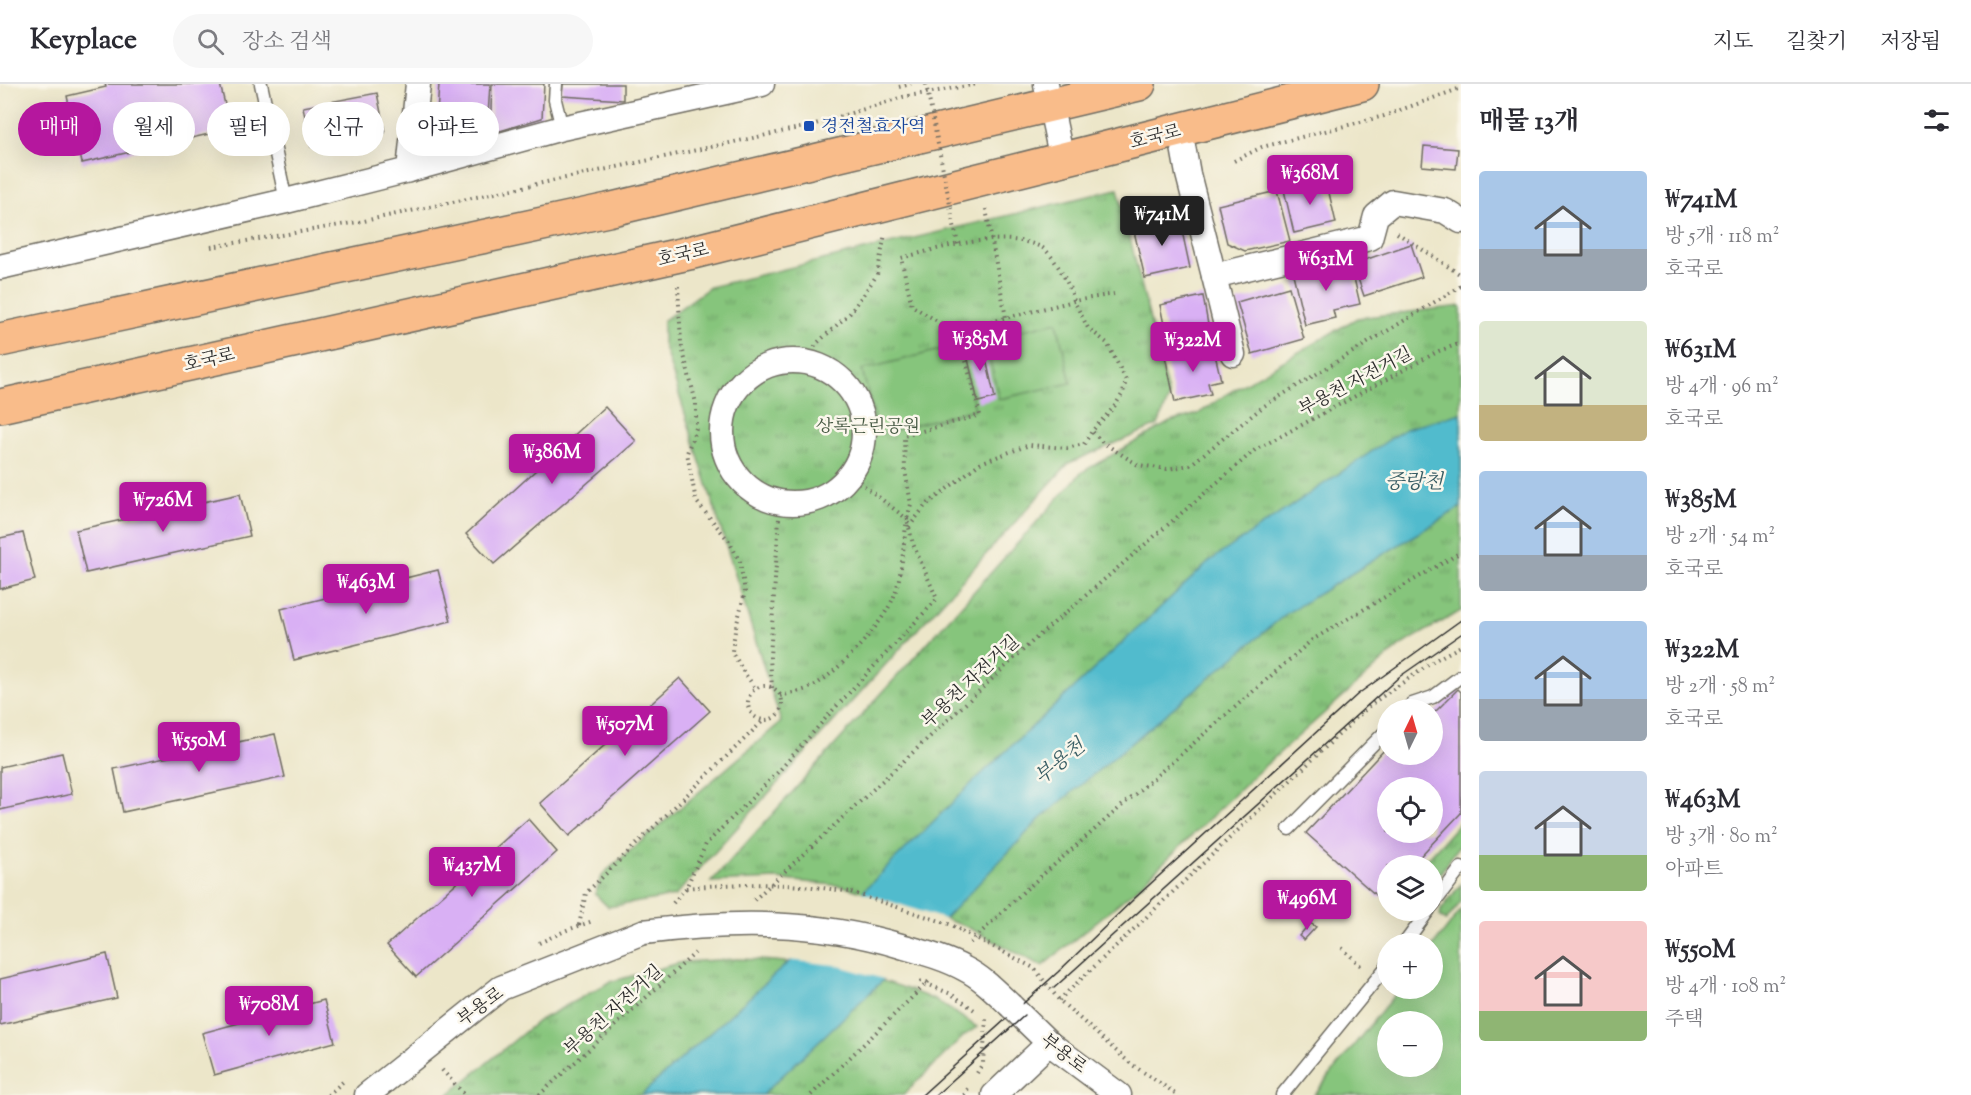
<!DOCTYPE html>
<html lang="ko">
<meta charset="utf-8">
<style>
:root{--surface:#fff;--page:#f7f7f7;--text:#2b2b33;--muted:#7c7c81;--line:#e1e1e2;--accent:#b5179e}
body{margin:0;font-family:"Sorts Mill Goudy","Noto Serif KR",serif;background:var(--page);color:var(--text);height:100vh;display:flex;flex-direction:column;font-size:22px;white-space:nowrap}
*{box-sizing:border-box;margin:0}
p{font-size:20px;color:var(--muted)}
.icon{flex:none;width:33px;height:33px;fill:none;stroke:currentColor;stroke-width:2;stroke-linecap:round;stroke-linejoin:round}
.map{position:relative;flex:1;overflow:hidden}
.drawer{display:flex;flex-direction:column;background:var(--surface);width:510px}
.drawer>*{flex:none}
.top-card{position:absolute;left:18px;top:18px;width:570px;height:54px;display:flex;gap:12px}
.needle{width:39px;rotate:5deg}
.controls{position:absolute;left:1377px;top:615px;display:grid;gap:12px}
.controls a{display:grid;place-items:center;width:66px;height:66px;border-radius:50%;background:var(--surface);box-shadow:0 6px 24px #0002;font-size:30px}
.price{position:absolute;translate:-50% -51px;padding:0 14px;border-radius:6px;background:var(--accent);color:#fff;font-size:20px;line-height:39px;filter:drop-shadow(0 2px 3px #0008)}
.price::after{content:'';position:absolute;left:50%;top:36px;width:18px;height:14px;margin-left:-9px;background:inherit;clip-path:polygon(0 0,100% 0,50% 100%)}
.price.on{background:#222;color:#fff}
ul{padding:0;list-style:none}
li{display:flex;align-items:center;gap:18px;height:150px;padding:0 18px}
li span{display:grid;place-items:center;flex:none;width:168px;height:120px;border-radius:6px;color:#555}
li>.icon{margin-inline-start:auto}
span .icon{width:72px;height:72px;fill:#fffc;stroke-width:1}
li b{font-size:26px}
h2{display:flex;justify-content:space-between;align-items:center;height:72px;padding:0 18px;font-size:26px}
.chip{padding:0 21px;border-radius:27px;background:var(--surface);box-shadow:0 6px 24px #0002;font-size:21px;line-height:54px}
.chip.on{background:var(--accent);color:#fff}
header{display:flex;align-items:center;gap:36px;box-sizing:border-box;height:84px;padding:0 30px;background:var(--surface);border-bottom:2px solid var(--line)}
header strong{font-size:28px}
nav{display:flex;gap:33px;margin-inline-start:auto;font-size:21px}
.search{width:420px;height:54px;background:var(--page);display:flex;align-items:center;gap:15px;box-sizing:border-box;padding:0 21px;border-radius:33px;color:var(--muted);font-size:22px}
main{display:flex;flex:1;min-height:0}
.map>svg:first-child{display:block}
</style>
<header>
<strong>Keyplace</strong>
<div class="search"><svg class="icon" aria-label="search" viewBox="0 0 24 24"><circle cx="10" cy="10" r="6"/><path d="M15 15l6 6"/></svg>장소 검색</div>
<nav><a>지도</a><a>길찾기</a><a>저장됨</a></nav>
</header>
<main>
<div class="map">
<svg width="1461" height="1011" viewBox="0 0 1461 1011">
<defs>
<pattern id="grass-tufts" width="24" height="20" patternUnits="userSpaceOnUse" patternTransform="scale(1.5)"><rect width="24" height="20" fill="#86c57c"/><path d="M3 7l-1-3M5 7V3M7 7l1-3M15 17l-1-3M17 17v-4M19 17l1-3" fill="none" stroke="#6ea066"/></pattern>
</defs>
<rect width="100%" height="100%" fill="#fbf7ec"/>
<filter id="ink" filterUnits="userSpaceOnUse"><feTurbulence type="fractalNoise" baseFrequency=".0167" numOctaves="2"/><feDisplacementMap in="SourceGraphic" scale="12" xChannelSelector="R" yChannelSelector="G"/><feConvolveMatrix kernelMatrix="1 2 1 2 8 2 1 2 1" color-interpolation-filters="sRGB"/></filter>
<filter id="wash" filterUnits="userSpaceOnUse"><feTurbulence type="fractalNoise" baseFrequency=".008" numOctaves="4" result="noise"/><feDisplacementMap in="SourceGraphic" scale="24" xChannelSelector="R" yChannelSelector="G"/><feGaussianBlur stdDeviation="1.35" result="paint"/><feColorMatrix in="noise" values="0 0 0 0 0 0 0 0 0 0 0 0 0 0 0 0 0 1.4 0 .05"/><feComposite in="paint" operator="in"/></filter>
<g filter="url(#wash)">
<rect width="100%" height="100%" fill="#ece6c9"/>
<g fill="url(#grass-tufts)" stroke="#587854" stroke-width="1.5">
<polygon points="1118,105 1169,314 1158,341 1069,379 675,812 608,823 595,810 603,790 781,638 663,259 663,237 710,203"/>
<polygon points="1461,222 1461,527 1401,561 1259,687 1134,807 1042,882 965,842 843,802 776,795 711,798 1082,388 1170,338 1198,330 1227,310 1357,234"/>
<polygon points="1461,737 1461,759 1433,800 1432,782 1422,781"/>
<polygon points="1461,800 1461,818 1446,837 1440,832 1441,826"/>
<path d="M736 875C801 876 875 889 934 916 949 924 963 934 977 943L965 951 903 1011H448L538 937 610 898 683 878Z"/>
</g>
<g fill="#86c57c" stroke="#587854" stroke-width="1.5" fill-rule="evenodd">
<polygon points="1057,238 1071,299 999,315 985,255"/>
<polygon points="959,261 975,325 879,350 862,286"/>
<path d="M1461 826V1011H1314L1399 905 1432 904 1433 862ZM1388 938H1432V982H1388Z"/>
</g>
<polygon fill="#51bbcd" stroke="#3e737c" stroke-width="1.5" points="1461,329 1461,423 1287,529 1040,735 916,865 762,1011 641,1011 822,848 975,696 1211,476 1405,345"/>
<polygon fill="#ece6c9" points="859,807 947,836 887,896 835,881 787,876"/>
<g id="blocks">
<g fill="#d9b0f4" fill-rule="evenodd">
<polygon points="105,0 220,0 231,45 82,79 67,12 106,3"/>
<polygon points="439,0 490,0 487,48 436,45"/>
<polygon points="492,0 544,0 542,34 490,50"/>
<polygon points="563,0 623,0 623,16 562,12"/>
<polygon points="377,9 385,49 311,63 303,23"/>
<polygon points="1424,62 1458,65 1456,85 1422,82"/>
<polygon points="1326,96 1336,139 1294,149 1284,106"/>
<polygon points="1277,107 1290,157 1245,167 1227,159 1218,121"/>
<polygon points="1179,133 1190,184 1145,194 1133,143"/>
<polygon points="1411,160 1422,193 1364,212 1353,180"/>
<polygon points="1350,177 1360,220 1333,226 1335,234 1305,241 1293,190"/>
<polygon points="1289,203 1304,255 1252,270 1237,218"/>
<polygon points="1203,212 1210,252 1168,261 1160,221"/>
<polygon points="982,258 995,314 978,318 965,262"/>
<polygon points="1213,262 1221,296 1208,299 1211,310 1175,318 1165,272"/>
<polygon points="605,323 636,357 494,480 466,450"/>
<polygon points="240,410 250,452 86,489 76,446"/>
<polygon points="23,449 35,496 0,505 0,454"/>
<polygon points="438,486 451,537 294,576 281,525"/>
<polygon points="680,594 710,627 569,752 540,719"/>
<path d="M1458 605 1461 608V729L1411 782H1388V806L1379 814 1306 749 1388 662V670H1432V631ZM1388 704H1432V748H1388Z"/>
<polygon points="275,650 285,693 123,728 114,685"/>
<polygon points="62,669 72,710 0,726 0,683"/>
<polygon points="528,735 557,768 416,893 387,861"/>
<polygon points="1310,839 1316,843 1304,856 1299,852"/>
<polygon points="107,870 117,914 0,941 0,895"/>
<polygon points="324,916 335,958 214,991 202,949"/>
</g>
</g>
</g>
<g filter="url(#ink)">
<use href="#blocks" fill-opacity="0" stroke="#6f6c62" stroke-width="1.5"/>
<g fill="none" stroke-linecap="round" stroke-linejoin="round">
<g stroke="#6f6c62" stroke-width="15">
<g id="lane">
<polyline points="261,0 286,117"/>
<polyline points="556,0 555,16 562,44"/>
<polyline points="1406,626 1412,620 1433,613 1461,592"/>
<polyline points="1289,745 1388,645"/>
<polyline points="1432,822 1461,784"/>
<polyline points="1404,860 1429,826"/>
<polyline points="1282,1011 1388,881"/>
</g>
</g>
<g stroke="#6f6c62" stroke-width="27">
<g id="street">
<polyline points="418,0 409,86 562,44 762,0"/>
<polyline points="1046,0 1062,76"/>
<polyline points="1180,46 1188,90 1214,192 1370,154 1376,132 1393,118 1445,127 1461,137"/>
<polyline points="0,183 286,117 409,86"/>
<polyline points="1214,192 1233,270"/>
<circle cx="793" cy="348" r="71"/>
<polyline points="1011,922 1049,959 1119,1011"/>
<polyline points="367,1011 501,904 643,848"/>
<polyline points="994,1011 1049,959"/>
</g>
</g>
<g stroke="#6f6c62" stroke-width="36">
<g id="primary">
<polyline points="0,256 608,126 1139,0"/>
<polyline points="0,322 689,169 1362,0"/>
</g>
</g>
<g stroke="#6f6c62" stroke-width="4" stroke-dasharray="1.5 4.5" stroke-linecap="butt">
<polyline points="899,3 911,0"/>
<polyline points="1234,77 1262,63 1384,32 1461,4"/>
<polyline points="986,125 1006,234"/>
<polyline points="1397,149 1461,191"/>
<polyline points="211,163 364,137 809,42 903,13 978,0"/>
<polyline points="678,202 681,259 696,319 696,344 687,369 696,417 729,457 740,478 745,508 735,547 732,567 743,587 756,605"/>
<path d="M976 245 949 244 912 222 901 174C941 164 1001 145 1041 163 1053 169 1071 203 1074 217L1114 210"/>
<polyline points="810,280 815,261 850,229 877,191 885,150"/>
<polyline points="909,443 925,422 980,379 1029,361 1067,364 1084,360 1092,347"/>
<circle cx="765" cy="619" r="17"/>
<polyline points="772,604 770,573 780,418"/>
<path d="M780 612C791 609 805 607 815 601 840 586 884 539 894 512 903 488 903 460 907 435L849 390"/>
<polyline points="851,808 952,841 962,847"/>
<polyline points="754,816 1035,555 1255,366 1439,267 1461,259"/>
<polyline points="673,819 686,804 706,760 778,688 833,626 937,515 913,460 907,435 911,420 905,386 904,352 980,331 960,254 994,237 1074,217 1088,244 1107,259 1126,296 1123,309 1114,323 1092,347 1102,358 1138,381 1167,385 1190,381 1264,322 1461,202"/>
<polyline points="579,841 586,809 764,636"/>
<polyline points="539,859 567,846 593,837"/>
<polyline points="970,859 1023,808 1312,556 1461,468"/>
<polyline points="988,860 1034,884 1059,916 1131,980 1178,1011"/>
<polyline points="1342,864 1363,884"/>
<polyline points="1059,916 1370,621 1437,575 1461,562"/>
<polyline points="442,986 465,1011"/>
<polyline points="977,989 983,979 986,935"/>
<polyline points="328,1011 345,996"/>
<polyline points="539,1011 695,869"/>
<polyline points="811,1011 929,897"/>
<polyline points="964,1011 969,1003"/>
</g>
<use href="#lane" stroke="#fff" stroke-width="12"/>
<use href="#street" stroke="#fff" stroke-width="24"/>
<use href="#primary" stroke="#f9bc8a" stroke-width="33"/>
<g stroke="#2b2b2b" stroke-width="1.5">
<polyline points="1054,904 1399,593 1461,550"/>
<polyline points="922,1011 1058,888 1136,813 1358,610 1461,536"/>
<polyline points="936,1011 1025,931"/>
</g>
<g stroke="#6f6c62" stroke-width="27" stroke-linecap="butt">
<path id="street-bridge" d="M643 848C732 837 814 836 901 862 922 868 945 874 965 885 983 894 997 909 1011 922"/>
</g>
<g stroke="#6f6c62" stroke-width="4" stroke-dasharray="1.5 4.5" stroke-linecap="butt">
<polyline points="926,0 958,161"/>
<path d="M686 804C742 798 796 799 851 808"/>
<polyline points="962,847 988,860"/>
<polyline points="920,897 951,910 976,927"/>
</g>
<use href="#street-bridge" stroke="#fff" stroke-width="24"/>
</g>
</g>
<rect fill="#1a4fb4" stroke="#fbf7ec" stroke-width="2" x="803" y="36" width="12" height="12" rx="3"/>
<g text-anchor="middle" stroke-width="5" stroke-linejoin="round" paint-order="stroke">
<g font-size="18" fill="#164399" stroke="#fbf7ec" text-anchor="start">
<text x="821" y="48">경전철효자역</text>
</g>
<g font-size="18" fill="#2b2b2b" stroke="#fbf7ec">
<text transform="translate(1155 52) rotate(-14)" y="6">호국로</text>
<text transform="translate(683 170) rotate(-13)" y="6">호국로</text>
<text transform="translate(209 275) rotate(-13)" y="6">호국로</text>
<text transform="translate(1355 297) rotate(-28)" y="6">부용천 자전거길</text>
<text transform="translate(970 597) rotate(-43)" y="6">부용천 자전거길</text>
<text transform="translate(480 922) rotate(-36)" y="6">부용로</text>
<text transform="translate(613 926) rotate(-42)" y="6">부용천 자전거길</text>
<text transform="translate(1064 969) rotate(38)" y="6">부용로</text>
</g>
<g font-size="18" fill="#465943" stroke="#fbf7ec">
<text x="868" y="348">상록근린공원</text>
</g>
<g font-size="20" font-style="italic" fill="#385d64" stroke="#fbf7ec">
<text x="1414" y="404">중랑천</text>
<text transform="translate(1059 677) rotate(-39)" y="7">부용천</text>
</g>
</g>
</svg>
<div class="controls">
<a><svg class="needle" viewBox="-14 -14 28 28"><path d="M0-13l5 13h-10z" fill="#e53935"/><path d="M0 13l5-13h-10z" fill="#7c7c81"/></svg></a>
<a><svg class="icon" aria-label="locate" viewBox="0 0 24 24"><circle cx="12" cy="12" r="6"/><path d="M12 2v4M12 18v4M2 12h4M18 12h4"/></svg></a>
<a><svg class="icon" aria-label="layers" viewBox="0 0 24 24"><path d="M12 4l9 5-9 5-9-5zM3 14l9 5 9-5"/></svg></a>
<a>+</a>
<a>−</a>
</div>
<b class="price" style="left:1310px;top:122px">₩368M</b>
<b class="price on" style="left:1162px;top:163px">₩741M</b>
<b class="price" style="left:1326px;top:208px">₩631M</b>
<b class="price" style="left:980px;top:288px">₩385M</b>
<b class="price" style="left:1193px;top:289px">₩322M</b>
<b class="price" style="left:552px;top:401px">₩386M</b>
<b class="price" style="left:163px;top:449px">₩726M</b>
<b class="price" style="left:366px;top:531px">₩463M</b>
<b class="price" style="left:625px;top:673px">₩507M</b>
<b class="price" style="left:199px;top:689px">₩550M</b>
<b class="price" style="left:472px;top:814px">₩437M</b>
<b class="price" style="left:1307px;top:847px">₩496M</b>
<b class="price" style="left:269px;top:953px">₩708M</b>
<div class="top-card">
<a class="chip on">매매</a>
<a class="chip">월세</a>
<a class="chip">필터</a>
<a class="chip">신규</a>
<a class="chip">아파트</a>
</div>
</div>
<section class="drawer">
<h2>매물 13개<svg class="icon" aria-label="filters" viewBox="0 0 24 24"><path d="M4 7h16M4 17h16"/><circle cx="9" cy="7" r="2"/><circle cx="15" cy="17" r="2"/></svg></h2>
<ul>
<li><span style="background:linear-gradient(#a9c7e8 65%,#9aa5b1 0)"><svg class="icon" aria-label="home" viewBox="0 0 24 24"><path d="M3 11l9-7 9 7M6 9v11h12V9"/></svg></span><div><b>₩741M</b><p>방 5개 · 118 m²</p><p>호국로</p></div></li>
<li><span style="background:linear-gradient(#dfe7d0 70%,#c2b280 0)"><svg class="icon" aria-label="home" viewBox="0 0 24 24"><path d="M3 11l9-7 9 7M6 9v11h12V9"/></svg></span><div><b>₩631M</b><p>방 4개 · 96 m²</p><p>호국로</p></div></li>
<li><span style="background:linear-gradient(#a9c7e8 70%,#9aa5b1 0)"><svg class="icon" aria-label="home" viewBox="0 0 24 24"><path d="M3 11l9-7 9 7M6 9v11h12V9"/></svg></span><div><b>₩385M</b><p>방 2개 · 54 m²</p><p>호국로</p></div></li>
<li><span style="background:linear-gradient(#a9c7e8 65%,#9aa5b1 0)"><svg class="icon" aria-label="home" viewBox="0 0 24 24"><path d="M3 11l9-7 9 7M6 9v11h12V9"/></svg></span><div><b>₩322M</b><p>방 2개 · 58 m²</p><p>호국로</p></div></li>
<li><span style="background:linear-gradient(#c9d6e8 70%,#8fb573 0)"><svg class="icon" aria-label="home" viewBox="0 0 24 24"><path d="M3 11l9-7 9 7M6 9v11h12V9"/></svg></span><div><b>₩463M</b><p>방 3개 · 80 m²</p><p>아파트</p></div></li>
<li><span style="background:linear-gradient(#f6c9c9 75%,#8fb573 0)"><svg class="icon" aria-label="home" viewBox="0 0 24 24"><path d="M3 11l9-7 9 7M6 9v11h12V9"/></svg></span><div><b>₩550M</b><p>방 4개 · 108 m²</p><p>주택</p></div></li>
</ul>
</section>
</main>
